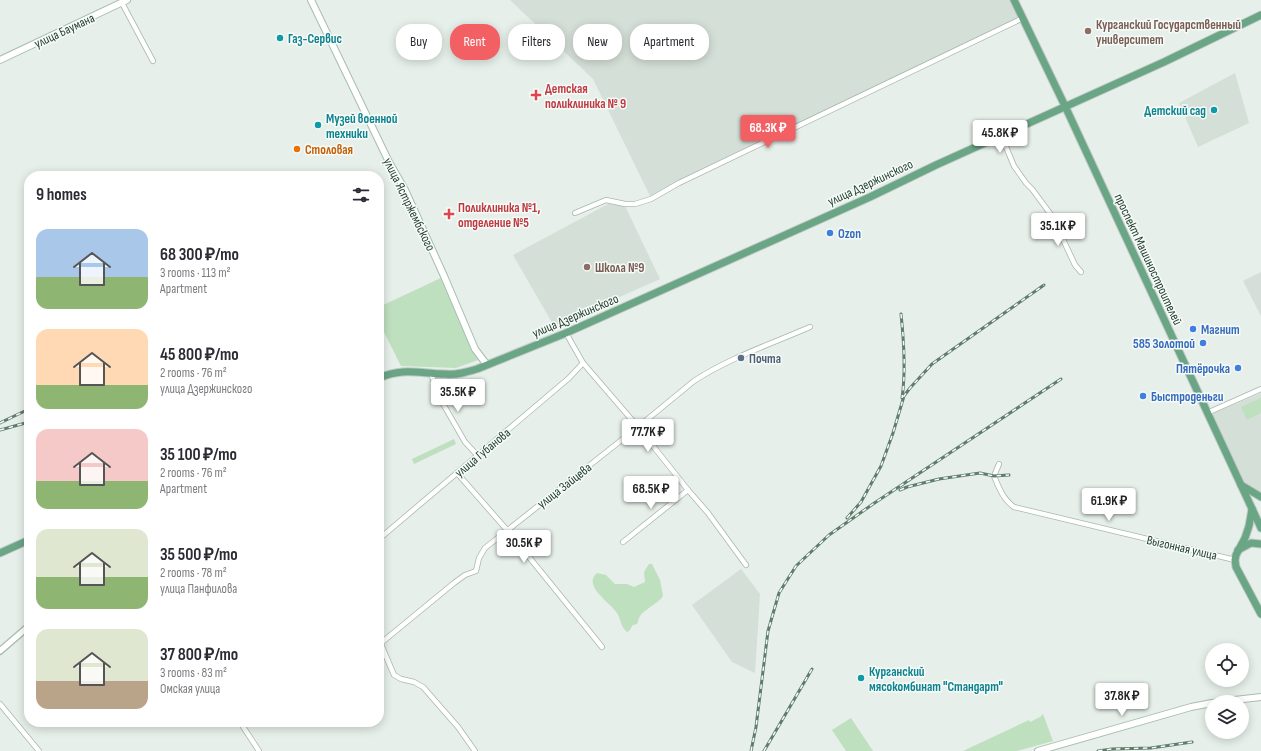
<!DOCTYPE html>
<meta charset="utf-8">
<style>
:root{--surface:#fff;--page:#f7f7f7;--text:#2b2b33;--muted:#7c7c81;--accent:#f36064}
body{margin:0;font-family:"Sofia Sans Condensed",sans-serif;background:var(--page);color:var(--text);height:100vh;display:flex;flex-direction:column;font-size:15px;white-space:nowrap}
*{box-sizing:border-box;margin:0}
p{font-size:13px;color:var(--muted)}
.icon{flex:none;width:22px;height:22px;fill:none;stroke:currentColor;stroke-width:2;stroke-linecap:round;stroke-linejoin:round}
.map{position:relative;flex:1;overflow:hidden}
.details{position:absolute;left:24px;top:171px;width:360px;height:556px;display:flex;flex-direction:column;background:var(--surface);border-radius:16px;box-shadow:0 2px 10px #0003}
.details>*{flex:none}
.guide{position:absolute;left:396px;top:24px;width:380px;height:36px;display:flex;gap:8px}
.fabs{position:absolute;left:1205px;top:643px;display:grid;gap:8px}
.fabs a{display:grid;place-items:center;width:44px;height:44px;border-radius:50%;background:var(--surface);box-shadow:0 2px 10px #0003;font-size:20px}
.price{position:absolute;translate:-50% -34px;padding:0 9px;border-radius:4px;background:#fff;color:#222;font-size:13px;line-height:26px;filter:drop-shadow(0 1px 2px #0008)}
.price::after{content:'';position:absolute;left:50%;top:24px;width:12px;height:9px;margin-left:-6px;background:inherit;clip-path:polygon(0 0,100% 0,50% 100%)}
.price.active{background:var(--accent);color:#fff}
ul{padding:0;list-style:none}
li{display:flex;align-items:center;gap:12px;height:100px;padding:0 12px}
li span{display:grid;place-items:center;flex:none;width:112px;height:80px;border-radius:12px;color:#555}
li>.icon{margin-inline-start:auto}
span .icon{width:48px;height:48px;fill:#fffc;stroke-width:1}
li b{font-size:17px}
h2{display:flex;justify-content:space-between;align-items:center;height:48px;padding:0 12px;font-size:17px}
.tag{padding:0 14px;border-radius:16px;background:var(--surface);box-shadow:0 2px 10px #0003;font-size:14px;line-height:36px}
.tag.active{background:var(--accent);color:#fff}
.map>svg:first-child{display:block}
</style>
<div class="map">
<svg width="1261" height="751" viewBox="0 0 1261 751">
<rect width="100%" height="100%" fill="#e6efe9"/>
<g fill="#d4dfd7">
<polygon points="510,0 1012,0 1020,16 650,196 593,79"/>
<polygon points="1235,73 1249,123 1198,147 1179,103"/>
<polygon points="610,203 625,206 660,279 554,326 513,255"/>
<polygon points="1261,272 1261,316 1243,281"/>
<polygon points="1261,393 1261,492 1243,483 1212,414"/>
<polygon points="741,569 760,594 755,673 732,662 692,605"/>
</g>
<g fill="#bfe0bf">
<polygon points="443,277 478,360 456,368 401,366 379,322 379,307"/>
<polygon points="1261,398 1261,413 1247,420 1241,407"/>
<polygon points="454,439 456,444 414,464 412,459"/>
<path d="M649 564H652L660 580 663 596C658 604 642 610 639 618 638 620 638 622 637 624L633 625 629 631 627 632C620 626 621 619 617 613 610 602 582 586 597 573L606 575 615 584H627L634 587 645 582 644 572Z"/>
<polygon points="1043,714 1053,741 1017,751 963,751 1029,720 1030,722 1040,717"/>
<polygon points="851,718 873,751 846,751 832,730"/>
</g>
<g fill="none" stroke-linecap="round" stroke-linejoin="round">
<g stroke="#a8b8ae" stroke-width="6">
<g id="minor">
<polyline points="122,3 153,61"/>
<polyline points="1001,135 1014,166 1026,183 1032,189 1052,216 1075,265 1081,272"/>
<polyline points="575,213 606,200 625,204 635,204 651,199 679,183 1023,18"/>
<polyline points="566,333 583,363 638,427 688,490 708,513 746,565"/>
<polyline points="431,373 438,395 465,442 478,456"/>
<polyline points="1207,413 1261,389"/>
<polyline points="379,434 379,433"/>
<path d="M999 464 994 476C999 488 1003 499 1014 507L1235 560"/>
<polyline points="457,473 507,530 602,647"/>
<polyline points="379,539 569,378 583,363"/>
<polyline points="623,542 688,490"/>
<polyline points="380,642 394,675 401,679 414,682 423,687 458,727 475,751"/>
<path d="M381 643 454 583 465 575 476 571 479 558 485 548 638 427 694 381C729 358 771 344 810 327"/>
<polyline points="0,704 39,751"/>
<polyline points="240,722 259,751"/>
</g>
</g>
<g stroke="#a8b8ae" stroke-width="8">
<polyline id="tertiary" points="0,651 29,626"/>
</g>
<g stroke="#a7beb0" stroke-width="8">
<g id="secondary">
<polyline points="311,0 389,162 405,190 444,276 475,349 487,365"/>
<polyline points="0,60 127,0"/>
<polyline points="1217,702 1261,697"/>
<polyline points="1038,751 1191,707 1212,703"/>
</g>
</g>
<g stroke="#c2cac6" stroke-width="9">
<g id="primary">
<polyline points="1014,0 1065,106 1261,528"/>
<path d="M379 378C404 367 420 374 446 374 457 375 467 372 477 369L566 333 870 197 936 165 1164 62 1261 15"/>
<polyline points="1241,485 1261,497"/>
<polyline points="1252,509 1249,526 1245,538 1236,555 1235,560 1236,567 1261,614"/>
<polyline points="1238,550 1251,543 1261,544"/>
<polyline points="0,553 29,540"/>
</g>
</g>
<use href="#minor" stroke="#fff" stroke-width="4.5"/>
<use href="#tertiary" stroke="#fff" stroke-width="5.5"/>
<use href="#secondary" stroke="#fff" stroke-width="6"/>
<use href="#primary" stroke="#6aa586" stroke-width="7"/>
<g stroke="#5f7d6d" stroke-width="3">
<g id="rail">
<path d="M901 314C904 342 906 371 902 398"/>
<polyline points="0,423 29,409"/>
<polyline points="0,430 29,422"/>
<polyline points="900,490 907,487 939,479 980,473 994,476 1009,475"/>
<polyline points="847,518 861,502 881,466 893,433 904,396 910,388 932,364 1044,285"/>
<polyline points="751,751 756,727 768,631 779,593 796,566 829,535 873,504 1061,379"/>
<polyline points="764,751 812,669"/>
<polyline points="1098,751 1112,749 1151,748 1192,742"/>
</g>
</g>
<use href="#rail" stroke="#f7fbf8" stroke-width="1.5" stroke-dasharray="4.5" stroke-linecap="butt"/>
</g>
<g fill="#8d6e63" stroke="#f7fbf8" stroke-width="1.5">
<circle cx="1088" cy="31" r="4"/>
<circle cx="587" cy="267" r="4"/>
</g>
<g fill="#0f9aa8" stroke="#f7fbf8" stroke-width="1.5">
<circle cx="280" cy="38" r="4"/>
<circle cx="1214" cy="110" r="4"/>
<circle cx="318" cy="125" r="4"/>
<circle cx="861" cy="678" r="4"/>
</g>
<g fill="#e0444e" stroke="#f7fbf8" stroke-width="1.5">
<path d="M534 89h4v4h4v4h-4v4h-4v-4h-4v-4h4z"/>
<path d="M447 208h4v4h4v4h-4v4h-4v-4h-4v-4h4z"/>
</g>
<circle fill="#e8710a" stroke="#f7fbf8" stroke-width="1.5" cx="297" cy="149" r="4"/>
<g fill="#3f7fe0" stroke="#f7fbf8" stroke-width="1.5">
<circle cx="830" cy="233" r="4"/>
<circle cx="1193" cy="329" r="4"/>
<circle cx="1203" cy="343" r="4"/>
<circle cx="1238" cy="368" r="4"/>
<circle cx="1143" cy="396" r="4"/>
</g>
<circle fill="#5c6f8a" stroke="#f7fbf8" stroke-width="1.5" cx="741" cy="358" r="4"/>
<g text-anchor="middle" stroke-width="3" stroke-linejoin="round" paint-order="stroke">
<g font-size="13" font-weight="bold" fill="#785e54" stroke="#f7fbf8" text-anchor="start">
<text x="1096" y="29">Курганский Государственный<tspan x="1096" dy="15">университет</tspan></text>
<text x="595" y="272">Школа №9</text>
</g>
<g font-size="13" fill="#244232" stroke="#f7fbf8">
<text transform="translate(64 30) rotate(-25)" y="5">улица Баумана</text>
<text transform="translate(870 182) rotate(-25)" y="5">улица Дзержинского</text>
<text transform="translate(410 204) rotate(64)" y="5">улица Ястржембского</text>
<text transform="translate(1149 259) rotate(65)" y="5">проспект Машиностроителей</text>
<text transform="translate(575 315) rotate(-23)" y="5">улица Дзержинского</text>
<text transform="translate(482 452) rotate(-40)" y="5">улица Губанова</text>
<text transform="translate(564 485) rotate(-38)" y="5">улица Зайцева</text>
<text transform="translate(1182 547) rotate(13)" y="5">Выгонная улица</text>
</g>
<g font-size="13" font-weight="bold" fill="#0d838f" stroke="#f7fbf8" text-anchor="start">
<text x="288" y="43">Газ-Сервис</text>
<text x="1206" y="115" text-anchor="end">Детский сад</text>
<text x="326" y="123">Музей военной<tspan x="326" dy="15">техники</tspan></text>
<text x="869" y="676">Курганский<tspan x="869" dy="15">мясокомбинат "Стандарт"</tspan></text>
</g>
<g font-size="13" font-weight="bold" fill="#be3a42" stroke="#f7fbf8" text-anchor="start">
<text x="545" y="93">Детская<tspan x="545" dy="15">поликлиника № 9</tspan></text>
<text x="458" y="212">Поликлиника №1,<tspan x="458" dy="15">отделение №5</tspan></text>
</g>
<g font-size="13" font-weight="bold" fill="#c56008" stroke="#f7fbf8" text-anchor="start">
<text x="305" y="154">Столовая</text>
</g>
<g font-size="13" font-weight="bold" fill="#366cbe" stroke="#f7fbf8" text-anchor="start">
<text x="838" y="238">Ozon</text>
<text x="1201" y="334">Магнит</text>
<text x="1195" y="348" text-anchor="end">585 Золотой</text>
<text x="1230" y="373" text-anchor="end">Пятёрочка</text>
<text x="1151" y="401">Быстроденьги</text>
</g>
<g font-size="13" font-weight="bold" fill="#4e5e75" stroke="#f7fbf8" text-anchor="start">
<text x="749" y="363">Почта</text>
</g>
</g>
</svg>
<div class="fabs">
<a><svg class="icon" aria-label="locate" viewBox="0 0 24 24"><circle cx="12" cy="12" r="6"/><path d="M12 2v4M12 18v4M2 12h4M18 12h4"/></svg></a>
<a><svg class="icon" aria-label="layers" viewBox="0 0 24 24"><path d="M12 4l9 5-9 5-9-5zM3 14l9 5 9-5"/></svg></a>
</div>
<b class="price active" style="left:768px;top:149px">68.3K ₽</b>
<b class="price" style="left:1000px;top:154px">45.8K ₽</b>
<b class="price" style="left:1058px;top:247px">35.1K ₽</b>
<b class="price" style="left:458px;top:413px">35.5K ₽</b>
<b class="price" style="left:648px;top:453px">77.7K ₽</b>
<b class="price" style="left:651px;top:510px">68.5K ₽</b>
<b class="price" style="left:1109px;top:522px">61.9K ₽</b>
<b class="price" style="left:524px;top:564px">30.5K ₽</b>
<b class="price" style="left:1122px;top:717px">37.8K ₽</b>
<div class="guide">
<a class="tag">Buy</a>
<a class="tag active">Rent</a>
<a class="tag">Filters</a>
<a class="tag">New</a>
<a class="tag">Apartment</a>
</div>
<section class="details">
<h2>9 homes<svg class="icon" aria-label="filters" viewBox="0 0 24 24"><path d="M4 7h16M4 17h16"/><circle cx="9" cy="7" r="2"/><circle cx="15" cy="17" r="2"/></svg></h2>
<ul>
<li><span style="background:linear-gradient(#a9c7e8 60%,#8fb573 0)"><svg class="icon" aria-label="home" viewBox="0 0 24 24"><path d="M3 11l9-7 9 7M6 9v11h12V9"/></svg></span><div><b>68 300 ₽/mo</b><p>3 rooms · 113 m²</p><p>Apartment</p></div></li>
<li><span style="background:linear-gradient(#ffd9b3 70%,#8fb573 0)"><svg class="icon" aria-label="home" viewBox="0 0 24 24"><path d="M3 11l9-7 9 7M6 9v11h12V9"/></svg></span><div><b>45 800 ₽/mo</b><p>2 rooms · 76 m²</p><p>улица Дзержинского</p></div></li>
<li><span style="background:linear-gradient(#f6c9c9 65%,#8fb573 0)"><svg class="icon" aria-label="home" viewBox="0 0 24 24"><path d="M3 11l9-7 9 7M6 9v11h12V9"/></svg></span><div><b>35 100 ₽/mo</b><p>2 rooms · 76 m²</p><p>Apartment</p></div></li>
<li><span style="background:linear-gradient(#dfe7d0 60%,#8fb573 0)"><svg class="icon" aria-label="home" viewBox="0 0 24 24"><path d="M3 11l9-7 9 7M6 9v11h12V9"/></svg></span><div><b>35 500 ₽/mo</b><p>2 rooms · 78 m²</p><p>улица Панфилова</p></div></li>
<li><span style="background:linear-gradient(#dfe7d0 65%,#b9a48a 0)"><svg class="icon" aria-label="home" viewBox="0 0 24 24"><path d="M3 11l9-7 9 7M6 9v11h12V9"/></svg></span><div><b>37 800 ₽/mo</b><p>3 rooms · 83 m²</p><p>Омская улица</p></div></li>
</ul>
</section>
</div>
